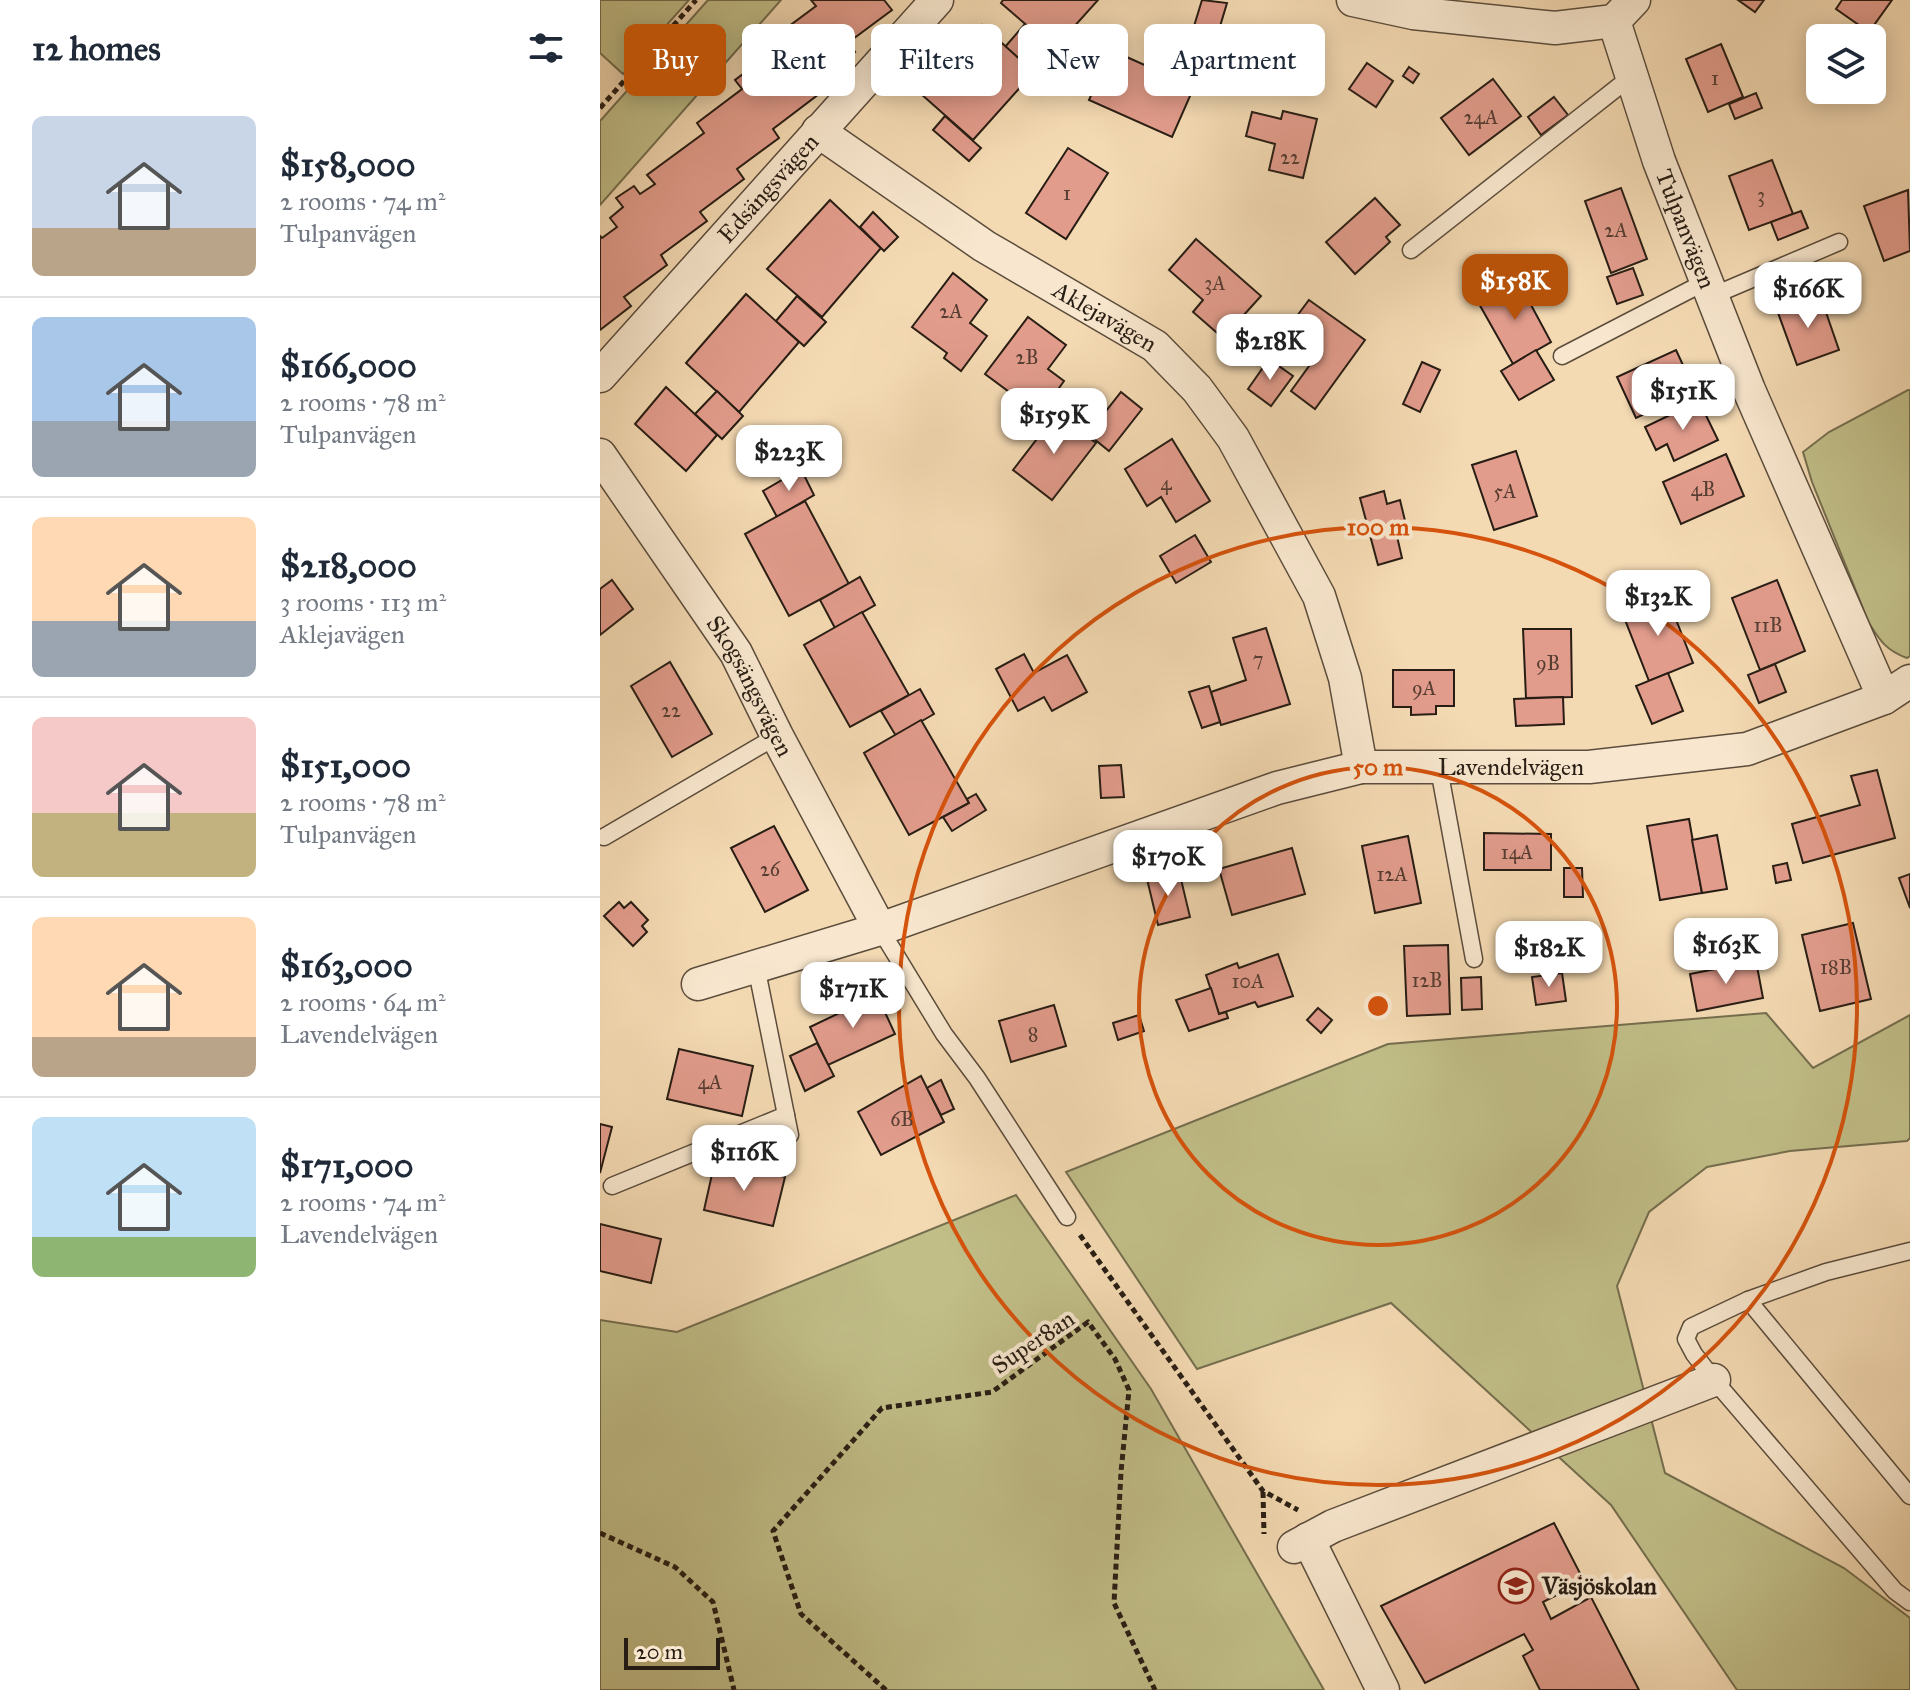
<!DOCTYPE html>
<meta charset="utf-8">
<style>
:root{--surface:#fff;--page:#f6f6f7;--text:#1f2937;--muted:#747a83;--line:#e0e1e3;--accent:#b45309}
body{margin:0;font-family:"IM FELL Great Primer",serif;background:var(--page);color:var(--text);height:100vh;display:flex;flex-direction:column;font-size:30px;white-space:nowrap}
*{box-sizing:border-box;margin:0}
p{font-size:26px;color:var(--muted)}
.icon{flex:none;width:44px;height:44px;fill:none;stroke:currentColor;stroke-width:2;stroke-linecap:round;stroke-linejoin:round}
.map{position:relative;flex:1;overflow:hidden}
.details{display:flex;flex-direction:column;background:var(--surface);width:600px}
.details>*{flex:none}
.hud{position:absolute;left:24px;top:24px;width:760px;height:72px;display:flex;gap:16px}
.controls{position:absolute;left:1206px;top:24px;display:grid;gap:16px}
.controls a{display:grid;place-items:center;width:80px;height:80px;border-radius:12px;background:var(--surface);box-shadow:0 4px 20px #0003;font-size:40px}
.scale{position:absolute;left:24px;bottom:20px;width:96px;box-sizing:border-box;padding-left:8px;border:4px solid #281d14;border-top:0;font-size:22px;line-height:28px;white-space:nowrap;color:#281d14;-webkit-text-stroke:6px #f8e7ce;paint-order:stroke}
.price{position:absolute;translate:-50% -68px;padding:0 18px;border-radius:16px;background:#fff;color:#222;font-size:26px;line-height:52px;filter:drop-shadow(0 2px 4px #0008)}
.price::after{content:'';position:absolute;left:50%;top:48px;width:24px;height:18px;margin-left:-12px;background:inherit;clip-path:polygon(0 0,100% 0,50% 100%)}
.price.on{background:var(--accent);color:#fff}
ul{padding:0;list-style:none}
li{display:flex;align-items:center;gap:24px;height:200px;padding:0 32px}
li+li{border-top:2px solid var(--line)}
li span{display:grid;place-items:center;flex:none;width:224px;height:160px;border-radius:12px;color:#555}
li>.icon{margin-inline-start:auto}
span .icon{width:96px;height:96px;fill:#fffc;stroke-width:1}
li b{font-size:34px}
h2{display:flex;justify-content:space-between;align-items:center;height:96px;padding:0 32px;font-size:34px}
.tag{padding:0 28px;border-radius:12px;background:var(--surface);box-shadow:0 4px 20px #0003;font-size:28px;line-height:72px}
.tag.on{background:var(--accent);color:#fff}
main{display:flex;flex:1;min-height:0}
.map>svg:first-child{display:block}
</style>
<main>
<section class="details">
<h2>12 homes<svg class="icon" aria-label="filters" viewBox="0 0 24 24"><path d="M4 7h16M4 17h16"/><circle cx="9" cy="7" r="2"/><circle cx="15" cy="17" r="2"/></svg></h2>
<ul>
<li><span style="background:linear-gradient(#c9d6e8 70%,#b9a48a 0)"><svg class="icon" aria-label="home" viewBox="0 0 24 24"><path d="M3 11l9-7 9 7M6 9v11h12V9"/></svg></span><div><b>$158,000</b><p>2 rooms · 74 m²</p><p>Tulpanvägen</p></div></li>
<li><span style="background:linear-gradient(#a9c7e8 65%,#9aa5b1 0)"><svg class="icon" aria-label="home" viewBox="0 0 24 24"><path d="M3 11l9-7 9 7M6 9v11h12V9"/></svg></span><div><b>$166,000</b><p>2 rooms · 78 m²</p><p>Tulpanvägen</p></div></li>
<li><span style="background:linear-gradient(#ffd9b3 65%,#9aa5b1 0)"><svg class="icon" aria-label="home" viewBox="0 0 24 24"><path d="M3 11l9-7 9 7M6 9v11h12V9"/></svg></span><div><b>$218,000</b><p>3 rooms · 113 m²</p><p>Aklejavägen</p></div></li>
<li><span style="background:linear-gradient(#f6c9c9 60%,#c2b280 0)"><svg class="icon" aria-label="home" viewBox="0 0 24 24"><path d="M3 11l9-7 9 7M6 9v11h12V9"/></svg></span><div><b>$151,000</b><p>2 rooms · 78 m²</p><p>Tulpanvägen</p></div></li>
<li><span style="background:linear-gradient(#ffd9b3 75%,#b9a48a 0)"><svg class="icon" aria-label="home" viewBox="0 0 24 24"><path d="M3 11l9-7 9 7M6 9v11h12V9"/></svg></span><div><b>$163,000</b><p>2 rooms · 64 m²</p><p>Lavendelvägen</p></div></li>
<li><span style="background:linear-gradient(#bfe0f5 75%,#8fb573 0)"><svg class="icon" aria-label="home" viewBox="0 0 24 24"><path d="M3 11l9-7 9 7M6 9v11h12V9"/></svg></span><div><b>$171,000</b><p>2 rooms · 74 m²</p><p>Lavendelvägen</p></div></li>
</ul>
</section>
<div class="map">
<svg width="1310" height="1690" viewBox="0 0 1310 1690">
<rect width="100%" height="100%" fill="#f4dab3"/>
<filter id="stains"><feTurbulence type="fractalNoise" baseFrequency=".0025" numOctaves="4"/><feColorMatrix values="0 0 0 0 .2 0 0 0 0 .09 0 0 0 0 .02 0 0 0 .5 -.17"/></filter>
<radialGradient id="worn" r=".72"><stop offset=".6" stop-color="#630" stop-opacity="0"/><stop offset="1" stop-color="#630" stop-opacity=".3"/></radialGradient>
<g fill="#c1be88" stroke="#746e4e" stroke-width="2">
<polygon points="0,0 89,0 23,74 0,53"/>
<polygon points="108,0 181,0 0,205 0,121"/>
<path d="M1308 390H1310V656L1307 658C1287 651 1280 641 1269 623L1212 482 1203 452 1229 432Z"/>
<polygon points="1166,1013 1213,1068 1310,1015 1310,1138 1307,1141 1190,1151 1107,1167 1049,1212 1017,1286 1065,1473 1244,1568 1310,1618 1310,1690 1137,1690 1011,1505 791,1303 597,1369 466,1172 788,1044"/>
<polygon points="416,1195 551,1389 724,1690 0,1690 0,1320 77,1332"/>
</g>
<g fill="#e29c8c" stroke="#281d14" stroke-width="2">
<polygon points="211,0 284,0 292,10 249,42 255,52 212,84 219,94 173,129 179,138 137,169 144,179 100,212 107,221 61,255 67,265 24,297 31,306 0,330 0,236 2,238 17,227 10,218 23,207 16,198 34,186 40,194 55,184 47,175 104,133 97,123 142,89 135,80 167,56 161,47 216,6"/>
<polygon points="403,0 498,0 454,49 401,3"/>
<polygon points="602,0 627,3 615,43 591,36"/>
<polygon points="1138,0 1164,0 1155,12"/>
<polygon points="1242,0 1292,0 1269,32 1236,9"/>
<polygon points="425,24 463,56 443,80 405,47"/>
<polygon points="382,25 434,72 373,140 321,94"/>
<polygon points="1121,44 1143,97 1108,112 1086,59"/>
<polygon points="511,50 594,87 572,137 489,100"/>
<polygon points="767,63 793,81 776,107 749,89"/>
<polygon points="809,67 819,74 813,83 803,76"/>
<polygon points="893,79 921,116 869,155 841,118"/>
<polygon points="1156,93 1162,108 1135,119 1129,104"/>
<polygon points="954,97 968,115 941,135 928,117"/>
<polygon points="683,111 717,119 703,178 669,170 675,144 646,136 652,112 681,119"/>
<polygon points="345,116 381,148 369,161 333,130"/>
<polygon points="468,148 508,173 466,239 426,213"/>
<polygon points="1172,160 1193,214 1149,230 1129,176"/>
<polygon points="1021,188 1047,259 1011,273 985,201"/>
<polygon points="1308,190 1310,251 1284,261 1264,206"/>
<polygon points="775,198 800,225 786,237 790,242 755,274 726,242"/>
<polygon points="230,200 281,248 222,317 167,269"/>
<polygon points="1201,211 1208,228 1178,240 1171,222"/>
<polygon points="273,212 298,237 284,251 260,227"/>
<polygon points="596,239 661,296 623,338 593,312 603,300 569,270"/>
<polygon points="1033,268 1043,295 1017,304 1007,277"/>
<polygon points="353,273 387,300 370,323 387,336 361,371 344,358 347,353 312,327"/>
<polygon points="917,279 951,342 913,364 878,302"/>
<polygon points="146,294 199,342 139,412 86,363"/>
<polygon points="1220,295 1239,350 1197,365 1177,310"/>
<polygon points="197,296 226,322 204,346 176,321"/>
<polygon points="709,300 765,340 715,409 691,391 717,355 685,332"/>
<polygon points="428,317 466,345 448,369 464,381 442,412 422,397 420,400 385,374"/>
<polygon points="936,350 954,380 919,400 901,371"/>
<polygon points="1076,350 1095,391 1036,418 1017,377"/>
<polygon points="669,359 693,376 671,406 648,389"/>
<polygon points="822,362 840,370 820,412 803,404"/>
<polygon points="66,387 117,435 86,471 35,424"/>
<polygon points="117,391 143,416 122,439 95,414"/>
<polygon points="521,392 542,409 509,451 488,434"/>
<polygon points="1099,401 1118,440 1074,461 1067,444 1056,450 1045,427"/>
<polygon points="457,413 496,443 452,500 413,470"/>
<polygon points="572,439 610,501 576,522 561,497 547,506 525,469"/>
<polygon points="916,451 937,516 894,530 872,465"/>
<polygon points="1126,454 1144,496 1081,524 1063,482"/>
<polygon points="201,469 214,495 177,517 163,491"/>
<polygon points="784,491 787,504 800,500 807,529 796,532 802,558 778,565 760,498"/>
<polygon points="205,501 249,584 189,616 145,534"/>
<polygon points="595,535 611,562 576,583 560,556"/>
<polygon points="260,577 275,605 235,628 220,600"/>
<polygon points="12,580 33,609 0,635 0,589"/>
<polygon points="1177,580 1205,651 1160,670 1132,598"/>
<polygon points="1066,594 1093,663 1049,681 1022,612"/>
<polygon points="262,612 309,695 250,727 204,645"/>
<polygon points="666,628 690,704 621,725 611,692 646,680 633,638"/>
<polygon points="923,629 971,629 972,697 926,698"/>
<polygon points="424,654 434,673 467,655 487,692 452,711 444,697 418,711 396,669"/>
<polygon points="70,662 112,734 72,757 31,686"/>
<polygon points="1175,664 1186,692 1159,703 1148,675"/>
<polygon points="793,670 854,670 854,706 836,706 836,714 811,715 811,707 793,707"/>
<polygon points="1068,673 1083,711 1052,724 1036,686"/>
<polygon points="609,686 620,722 602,728 589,692"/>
<polygon points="320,689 334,714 296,736 281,711"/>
<polygon points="963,697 964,724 916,726 914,699"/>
<polygon points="321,720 369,803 309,835 264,753"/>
<polygon points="521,765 524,797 501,798 499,766"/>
<polygon points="1277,770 1295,838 1203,863 1192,824 1260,805 1251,776"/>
<polygon points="376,794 386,810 352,831 343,817 369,803 367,799"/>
<polygon points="1089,819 1102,893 1060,900 1047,826"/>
<polygon points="174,826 208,890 165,912 131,848"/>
<polygon points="884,833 951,834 951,870 884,870"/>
<polygon points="1117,835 1127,889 1102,893 1092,840"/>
<polygon points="808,836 821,903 775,913 762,846"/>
<polygon points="692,848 705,894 632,915 619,869"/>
<polygon points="1187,863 1191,880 1176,883 1173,866"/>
<polygon points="964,868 982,868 983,897 964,897"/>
<polygon points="579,871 590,917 558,925 547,879"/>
<polygon points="1310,874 1310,908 1299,878"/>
<polygon points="19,902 24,908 31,902 48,920 42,926 47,932 33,946 4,916"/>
<polygon points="1253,923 1271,999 1220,1011 1202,935"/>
<polygon points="848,945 850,1014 807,1016 804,946"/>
<polygon points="678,954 693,996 658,1007 655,1002 619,1014 606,975 637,963 639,968"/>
<polygon points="1156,961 1163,998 1097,1011 1090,974"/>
<polygon points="962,973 966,1001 936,1005 932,977"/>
<polygon points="881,977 882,1009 862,1010 861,978"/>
<polygon points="611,988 619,1014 626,1012 628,1018 589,1031 576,1000"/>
<polygon points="277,995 295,1034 228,1065 210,1027"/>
<polygon points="454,1005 466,1046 411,1062 399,1021"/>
<polygon points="718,1008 732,1020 721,1033 707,1020"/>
<polygon points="539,1015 544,1031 518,1040 513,1023"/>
<polygon points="217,1043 234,1076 205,1091 190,1056"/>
<polygon points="79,1049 153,1066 142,1116 67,1099"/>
<polygon points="321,1076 344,1122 281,1155 258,1112"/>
<polygon points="341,1080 354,1109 341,1115 327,1088"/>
<polygon points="0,1124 12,1127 0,1173"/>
<polygon points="115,1161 185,1177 173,1226 104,1210"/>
<polygon points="0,1224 61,1239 51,1283 0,1271"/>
<polygon points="954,1523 984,1581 943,1602 951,1619 991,1597 1039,1690 940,1690 923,1656 933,1650 924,1634 825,1683 781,1606"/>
</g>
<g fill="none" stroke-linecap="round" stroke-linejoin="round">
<g stroke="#5b4c3c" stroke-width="19">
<g id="lane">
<polyline points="811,250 1032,76"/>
<polyline points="1112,296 1239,242"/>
<polyline points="962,356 1107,281"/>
<polyline points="839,769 874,959"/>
<polyline points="4,837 177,736"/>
<polyline points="280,929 344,1034 377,1078 467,1217"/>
<polyline points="156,966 190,1135"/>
<polyline points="12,1186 186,1115"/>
<polyline points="1310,1251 1226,1272 1148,1300 1091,1327 1086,1339 1094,1354 1114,1380 1295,1591 1310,1602"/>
<polyline points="1148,1300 1310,1496"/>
</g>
</g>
<g stroke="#5b4c3c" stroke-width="35">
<g id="street">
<polyline points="753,0 813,13 955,28 1014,21 1034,0"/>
<path id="s1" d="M1014 21 1059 161 1149 390 1284 698"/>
<path id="s2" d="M218 131 384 246 555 346 597 389 633 438 719 596 745 678 761 767"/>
<path id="s3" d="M0 376 337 0"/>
<path id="s4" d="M0 455 136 653 177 736 280 929"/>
<path id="s5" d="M98 984 280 929 677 788 761 767H989L1147 749 1284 698 1310 681"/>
<polyline points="708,1539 783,1690"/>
<polyline points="694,1547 733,1526 1114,1380"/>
</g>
</g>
<g stroke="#281d14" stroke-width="5" stroke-dasharray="6 4" stroke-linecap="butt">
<polyline points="0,108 96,0"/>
<polyline points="480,1235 663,1491 698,1510"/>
<polyline points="663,1492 664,1534"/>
<polyline points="0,1533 75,1567 113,1602 134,1690"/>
<polyline points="286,1690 201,1614 173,1531 282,1408 392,1392 488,1322 515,1359 529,1390 521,1472 514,1603 555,1690"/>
</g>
<use href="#lane" stroke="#f8e7ce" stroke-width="16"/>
<use href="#street" stroke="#f8e7ce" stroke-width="32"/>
</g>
<g fill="none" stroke="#d5530d" stroke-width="4">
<circle cx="778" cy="1006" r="239"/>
<circle cx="778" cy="1006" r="479"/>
</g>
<defs>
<g id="school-ring" transform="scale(1.8)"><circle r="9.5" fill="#f8e7ce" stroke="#8f2418" stroke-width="1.5"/><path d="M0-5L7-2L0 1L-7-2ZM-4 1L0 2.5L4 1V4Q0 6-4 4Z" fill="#8f2418"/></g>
</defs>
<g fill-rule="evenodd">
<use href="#school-ring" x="916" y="1586"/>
</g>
<g text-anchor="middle" stroke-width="8" stroke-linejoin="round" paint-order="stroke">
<g font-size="20" fill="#563d32">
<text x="1115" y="85">1</text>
<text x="881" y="124">24A</text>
<text x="690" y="164">22</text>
<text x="467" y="200">1</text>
<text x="1161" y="202">3</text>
<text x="1016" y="237">2A</text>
<text x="615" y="290">3A</text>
<text x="351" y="318">2A</text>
<text x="427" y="364">2B</text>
<text x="566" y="490">4</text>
<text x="1103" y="496">4B</text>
<text x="905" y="498">5A</text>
<text x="1168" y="632">11B</text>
<text x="658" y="666">7</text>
<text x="948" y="670">9B</text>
<text x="824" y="695">9A</text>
<text x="71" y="717">22</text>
<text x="917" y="859">14A</text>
<text x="170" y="876">26</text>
<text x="792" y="881">12A</text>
<text x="1236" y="974">18B</text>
<text x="827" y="987">12B</text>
<text x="648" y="988">10A</text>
<text x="433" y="1041">8</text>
<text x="110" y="1089">4A</text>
<text x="302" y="1126">6B</text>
</g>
<g font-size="24" fill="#281d14" stroke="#f8e7ce">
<text dy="8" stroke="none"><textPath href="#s3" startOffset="252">Edsängsvägen</textPath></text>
<text dy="8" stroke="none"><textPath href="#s1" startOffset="220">Tulpanvägen</textPath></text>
<text dy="8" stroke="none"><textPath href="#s2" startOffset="342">Aklejavägen</textPath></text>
<text dy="8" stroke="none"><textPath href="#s4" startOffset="276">Skogsängsvägen</textPath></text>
<text dy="8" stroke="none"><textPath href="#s5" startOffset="848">Lavendelvägen</textPath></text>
<text transform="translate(433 1342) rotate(-34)" y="8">Super8an</text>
</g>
<g font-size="24" font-weight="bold" fill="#281d14" stroke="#f8e7ce" text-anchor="start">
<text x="942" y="1594">Väsjöskolan</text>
</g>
</g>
<circle cx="778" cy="1006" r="12" fill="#d5530d" stroke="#f8e7ce" stroke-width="4"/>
<g font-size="24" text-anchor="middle" font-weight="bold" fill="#d5530d" stroke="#f8e7ce" stroke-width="8" stroke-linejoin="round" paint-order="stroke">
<text x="778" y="535">100 m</text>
<text x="778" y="775">50 m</text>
</g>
<rect width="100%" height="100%" filter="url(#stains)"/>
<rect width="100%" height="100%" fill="url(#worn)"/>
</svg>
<div class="controls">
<a><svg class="icon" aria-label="layers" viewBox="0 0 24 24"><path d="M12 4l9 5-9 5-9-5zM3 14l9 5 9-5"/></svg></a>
</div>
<div class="scale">20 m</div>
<b class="price on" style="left:915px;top:322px">$158K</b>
<b class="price" style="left:1208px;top:330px">$166K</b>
<b class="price" style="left:670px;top:382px">$218K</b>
<b class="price" style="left:1083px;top:432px">$151K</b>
<b class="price" style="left:454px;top:456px">$159K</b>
<b class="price" style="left:189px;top:493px">$223K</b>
<b class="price" style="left:1058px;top:638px">$132K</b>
<b class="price" style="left:568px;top:898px">$170K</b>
<b class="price" style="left:1126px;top:986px">$163K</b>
<b class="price" style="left:949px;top:989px">$182K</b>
<b class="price" style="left:253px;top:1030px">$171K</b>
<b class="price" style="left:144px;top:1193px">$116K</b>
<div class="hud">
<a class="tag on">Buy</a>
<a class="tag">Rent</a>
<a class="tag">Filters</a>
<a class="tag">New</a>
<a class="tag">Apartment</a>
</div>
</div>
</main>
